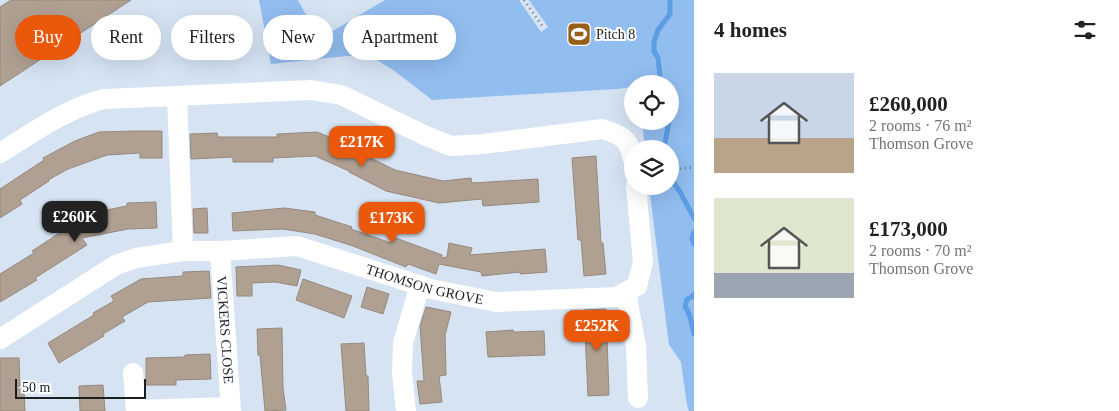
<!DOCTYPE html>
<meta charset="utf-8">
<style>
:root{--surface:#fff;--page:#f2f2f2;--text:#202124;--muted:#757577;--accent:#ea580c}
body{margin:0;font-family:"Times New Roman",serif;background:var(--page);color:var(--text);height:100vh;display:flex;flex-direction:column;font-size:19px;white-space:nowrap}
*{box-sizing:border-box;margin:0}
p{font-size:16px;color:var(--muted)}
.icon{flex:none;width:28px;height:28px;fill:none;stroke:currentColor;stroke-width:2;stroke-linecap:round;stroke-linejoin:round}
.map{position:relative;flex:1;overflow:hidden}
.panel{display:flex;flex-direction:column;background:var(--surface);width:425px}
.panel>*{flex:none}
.hud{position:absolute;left:15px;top:15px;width:475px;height:45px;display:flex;gap:10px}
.fabs{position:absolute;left:624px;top:75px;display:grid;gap:10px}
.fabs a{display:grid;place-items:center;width:55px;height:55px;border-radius:50%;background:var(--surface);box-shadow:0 5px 20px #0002;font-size:25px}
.scale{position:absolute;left:15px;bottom:12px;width:131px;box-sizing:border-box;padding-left:5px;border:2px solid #1a1f24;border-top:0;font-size:14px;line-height:18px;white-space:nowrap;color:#1a1f24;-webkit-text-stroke:4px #fff;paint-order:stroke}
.price{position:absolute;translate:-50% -42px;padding:0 11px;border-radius:10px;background:var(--accent);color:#fff;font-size:16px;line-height:32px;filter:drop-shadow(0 1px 2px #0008)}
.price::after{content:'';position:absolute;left:50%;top:30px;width:15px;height:11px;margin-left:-8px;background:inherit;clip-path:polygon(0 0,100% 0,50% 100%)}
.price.current{background:#222;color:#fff}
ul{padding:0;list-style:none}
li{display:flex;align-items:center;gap:15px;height:125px;padding:0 20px}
li span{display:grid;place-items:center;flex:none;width:140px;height:100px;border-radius:0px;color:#555}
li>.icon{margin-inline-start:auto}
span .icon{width:60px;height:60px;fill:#fffc;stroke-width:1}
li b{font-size:21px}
h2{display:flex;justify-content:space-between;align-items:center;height:60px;padding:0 20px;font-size:21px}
.tag{padding:0 18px;border-radius:22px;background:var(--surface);box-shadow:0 5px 20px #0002;font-size:18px;line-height:45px}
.tag.current{background:var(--accent);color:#fff}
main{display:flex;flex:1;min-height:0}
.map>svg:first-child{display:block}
</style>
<main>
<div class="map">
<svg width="694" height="411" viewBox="0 0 694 411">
<rect width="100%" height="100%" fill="#d5e3f3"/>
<polygon fill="#91bdef" points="259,0 298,0 319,39 385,0 519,0 541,32 548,27 529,0 694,0 694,411 689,411 687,405 681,362 669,345 649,186 670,186 670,149 645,149 642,121 670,121 670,84 632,84 632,87 617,89 432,100 396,72 372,57 347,56 271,64"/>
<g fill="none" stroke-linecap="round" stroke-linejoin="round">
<g stroke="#5d9de5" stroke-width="5">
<polyline points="663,84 660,76 658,58 654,51 654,42 658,30 670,14 670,0"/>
<polyline points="664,149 669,121"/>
<polyline points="670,177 680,192 694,218"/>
<polyline points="694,232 692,238 694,244"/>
<path d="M694 294 692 297 687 299 685 307C692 315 691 324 694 334"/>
</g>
</g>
<g fill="#afa092" stroke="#97887b">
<polygon points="11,0 131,0 0,86 0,7"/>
<polygon points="134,131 162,131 162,158 140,158 140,153 107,155 68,169 48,180 49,181 20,200 22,204 0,218 0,189 44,160 43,158 75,141 99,132"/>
<polygon points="317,132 354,147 353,149 395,170 443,181 471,178 472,183 538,179 539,202 483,206 482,199 439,203 386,191 349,172 349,171 315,156 273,158 273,162 233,162 233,157 191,159 190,134 217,133 218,137 277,137 277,134"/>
<polygon points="596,156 601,243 603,243 606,274 584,276 581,240 578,240 572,158"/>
<polygon points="156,202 157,228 128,229 82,238 87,245 35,278 37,280 0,302 0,274 34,253 32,251 58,234 91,213 127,206 127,203"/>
<polygon points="207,208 208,233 194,233 193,209"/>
<polygon points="284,208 315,212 315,215 352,227 351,229 391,243 393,237 442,255 442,258 447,257 449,243 472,248 470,255 545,249 547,272 520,274 520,272 482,276 481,272 439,264 436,274 408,264 406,267 353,246 315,234 283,229 233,231 232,213"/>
<polygon points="278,265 301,270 297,286 275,282 252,283 252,296 237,296 236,267"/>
<polygon points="209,271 211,298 148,302 122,317 125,321 103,334 104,336 59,363 48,343 94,315 93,313 114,301 111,296 141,279 183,276 183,272"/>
<polygon points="303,279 352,296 344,318 296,300"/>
<polygon points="367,287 389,294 383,314 361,307"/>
<polygon points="426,307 451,312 445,335 446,375 439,376 442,402 420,404 417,381 424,381 420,326"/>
<polygon points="606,309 609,395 588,396 584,310"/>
<polygon points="282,328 283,388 286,410 265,411 260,355 258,355 257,329"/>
<polygon points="513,330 514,332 544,331 545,355 488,357 486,332"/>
<polygon points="364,343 366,376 368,376 369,411 346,411 341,344"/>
<polygon points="210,354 211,379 176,380 176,385 146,385 146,358 185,357 185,355"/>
<polygon points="0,358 19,358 20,386 14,389 24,389 25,411 0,411"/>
<polygon points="103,385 105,411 80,411 79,386"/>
</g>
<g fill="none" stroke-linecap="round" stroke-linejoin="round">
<g stroke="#737c86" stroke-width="3" stroke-dasharray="1 4" stroke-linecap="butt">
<polyline points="524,0 543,27"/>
<polyline points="670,170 694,167"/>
</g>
<g stroke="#fff" stroke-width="20">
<polyline points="177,96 183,251"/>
<path d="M0 153C34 132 65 109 104 99L311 90 341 95 424 135 451 146 483 144 602 129C618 134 630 138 632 157"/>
<path id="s1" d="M220 251 231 411"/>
<polyline points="626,292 636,346 638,398"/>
<path id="s2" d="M0 339 116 265 136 258 183 251H220L297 246 431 289 496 302 616 297 637 286 643 262 636 186"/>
<polyline points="133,373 136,411"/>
<polyline points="136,410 230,407"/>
<polyline points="406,411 402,373 403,343 420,285"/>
</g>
</g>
<defs>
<g id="stadium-square" transform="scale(1.25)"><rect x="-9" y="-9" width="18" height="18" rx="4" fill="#975e1a" stroke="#fff"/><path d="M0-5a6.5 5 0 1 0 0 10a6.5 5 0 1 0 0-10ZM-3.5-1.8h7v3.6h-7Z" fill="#fff"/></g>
</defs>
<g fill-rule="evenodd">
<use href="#stadium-square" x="579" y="34"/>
</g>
<g text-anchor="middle" stroke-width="4" stroke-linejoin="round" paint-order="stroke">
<g font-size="14" fill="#1a1f24" stroke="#fff" text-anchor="start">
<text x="596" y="39">Pitch 8</text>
</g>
<g font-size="14" fill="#1a1f24" stroke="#fff">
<text dy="5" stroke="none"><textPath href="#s2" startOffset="454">THOMSON GROVE</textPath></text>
<text dy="5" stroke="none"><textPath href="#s1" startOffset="79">VICKERS CLOSE</textPath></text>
</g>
</g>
</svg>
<div class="fabs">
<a><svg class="icon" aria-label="locate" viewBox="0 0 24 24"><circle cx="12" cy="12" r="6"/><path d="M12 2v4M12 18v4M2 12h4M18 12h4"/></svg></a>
<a><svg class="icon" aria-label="layers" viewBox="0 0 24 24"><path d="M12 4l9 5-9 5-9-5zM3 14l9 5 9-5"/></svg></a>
</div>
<div class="scale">50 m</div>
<b class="price" style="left:362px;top:168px">£217K</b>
<b class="price current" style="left:75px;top:243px">£260K</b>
<b class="price" style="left:392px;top:244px">£173K</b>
<b class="price" style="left:597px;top:352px">£252K</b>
<div class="hud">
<a class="tag current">Buy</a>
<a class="tag">Rent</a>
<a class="tag">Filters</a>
<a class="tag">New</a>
<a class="tag">Apartment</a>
</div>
</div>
<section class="panel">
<h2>4 homes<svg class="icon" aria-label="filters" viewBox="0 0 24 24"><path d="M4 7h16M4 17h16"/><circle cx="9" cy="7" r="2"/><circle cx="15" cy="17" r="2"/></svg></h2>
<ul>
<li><span style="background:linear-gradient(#c9d6e8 65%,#b9a48a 0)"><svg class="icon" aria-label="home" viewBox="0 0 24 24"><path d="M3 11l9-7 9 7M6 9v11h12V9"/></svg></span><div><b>£260,000</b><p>2 rooms · 76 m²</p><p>Thomson Grove</p></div></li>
<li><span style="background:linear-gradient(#dfe7d0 75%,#9aa5b1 0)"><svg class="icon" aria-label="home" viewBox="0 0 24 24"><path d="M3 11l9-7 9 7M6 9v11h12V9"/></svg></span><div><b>£173,000</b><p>2 rooms · 70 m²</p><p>Thomson Grove</p></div></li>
</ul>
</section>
</main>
